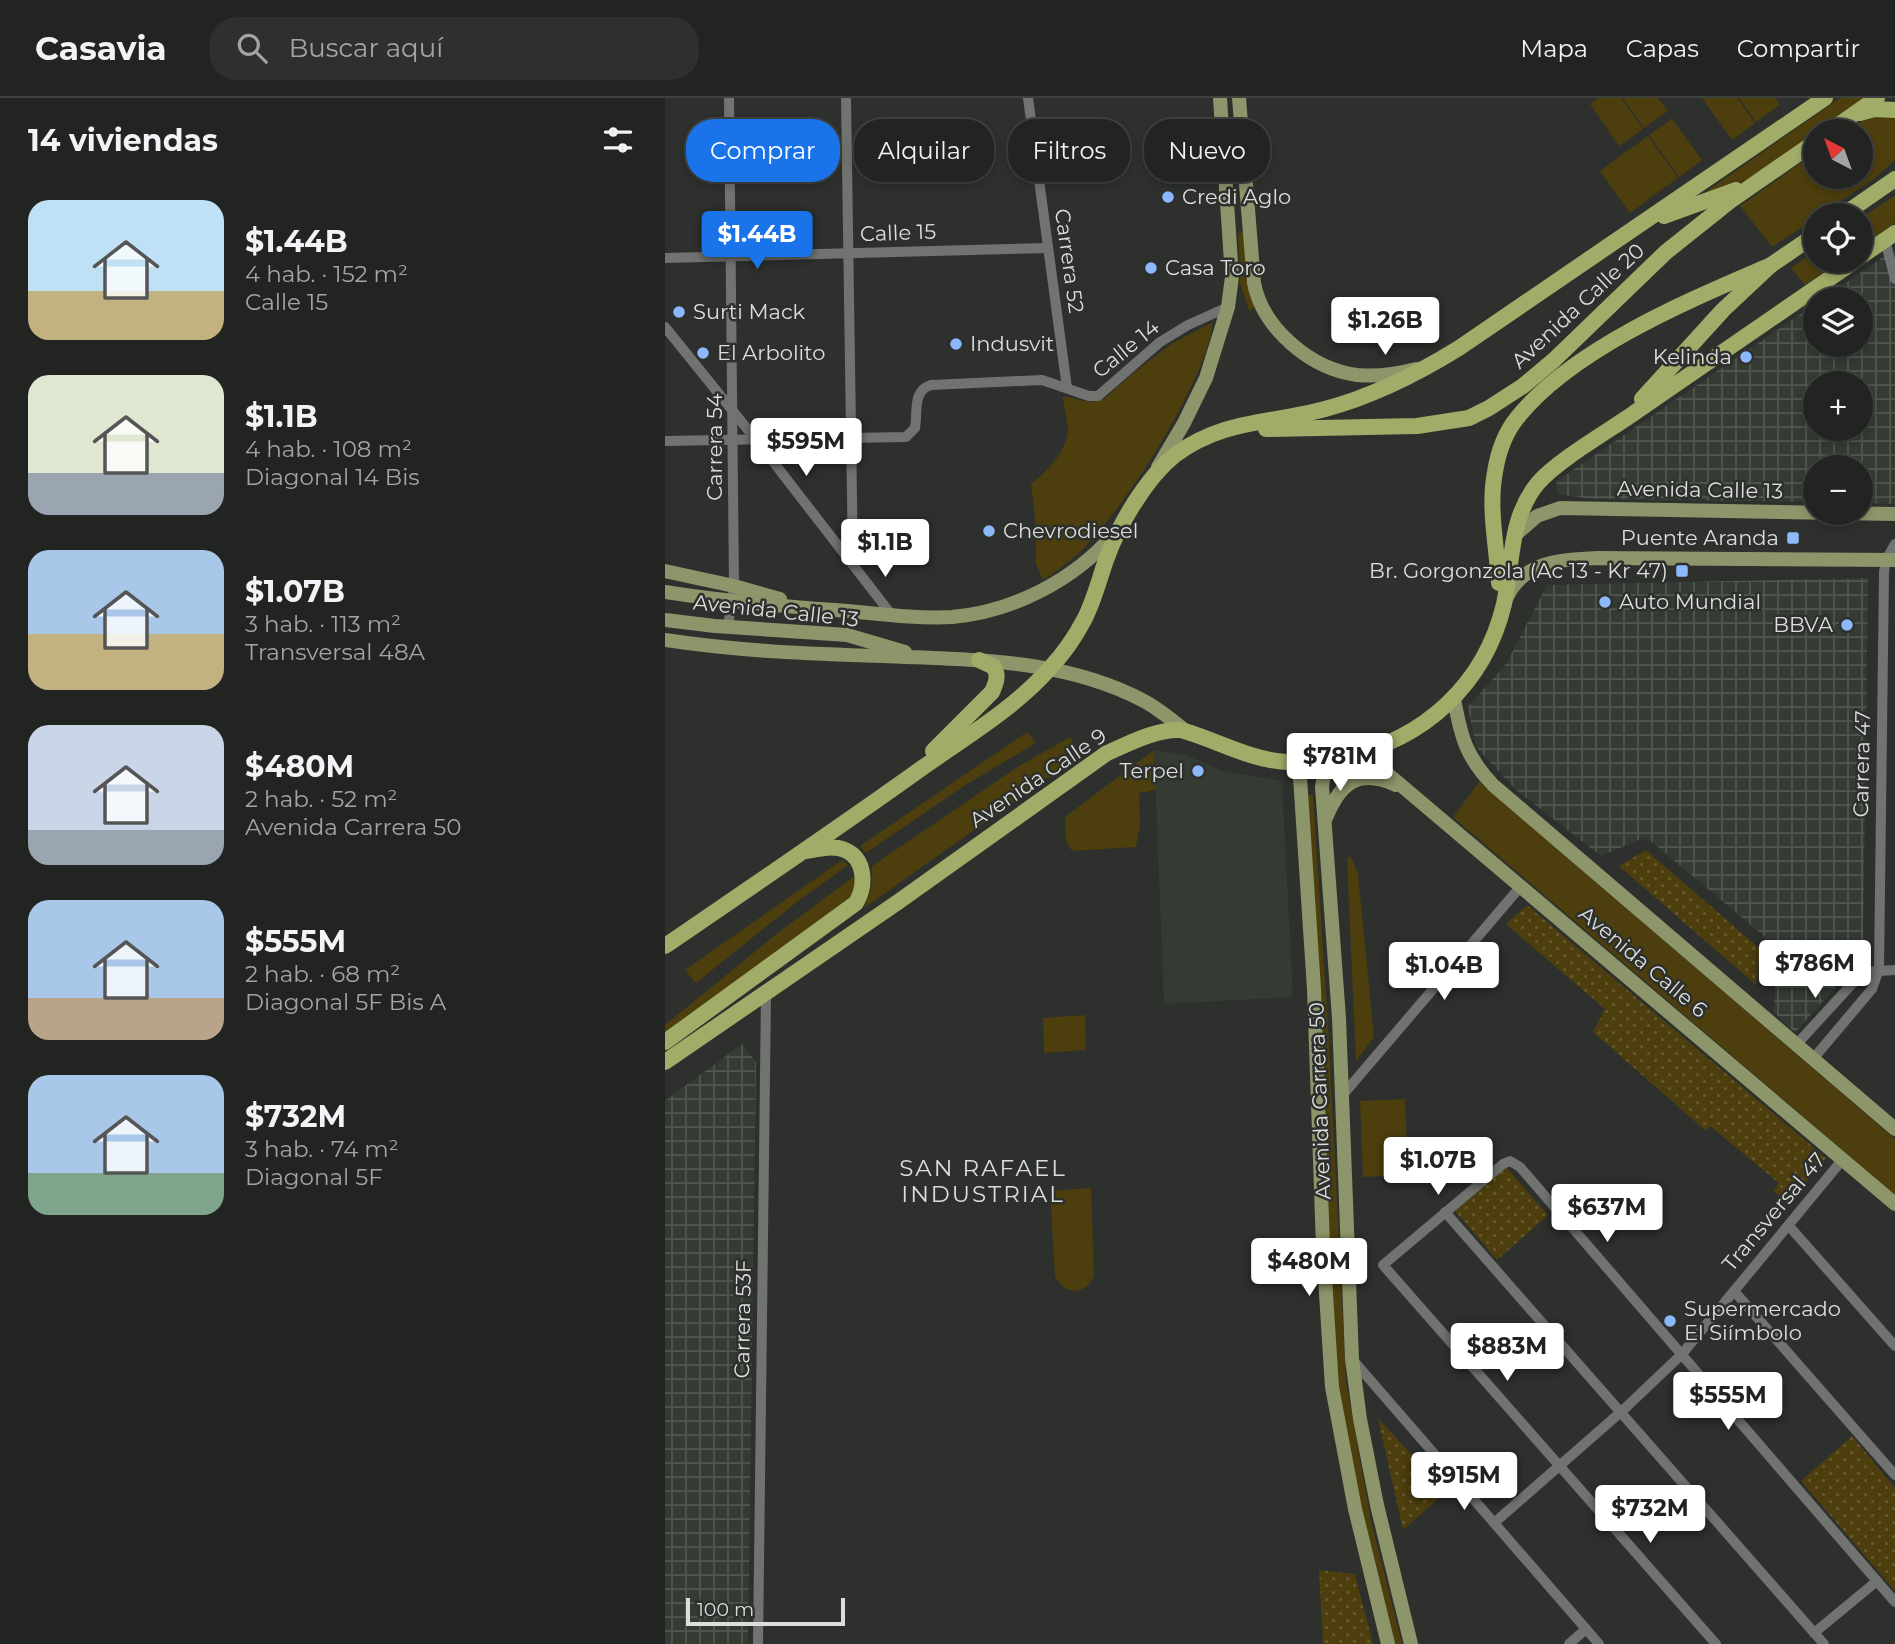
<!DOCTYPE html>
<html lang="es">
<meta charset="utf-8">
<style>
:root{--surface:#222422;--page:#2e302f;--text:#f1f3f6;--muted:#a2a4a5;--line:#3f4140;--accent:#1a73e8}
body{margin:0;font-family:Montserrat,sans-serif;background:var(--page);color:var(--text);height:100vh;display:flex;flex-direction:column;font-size:26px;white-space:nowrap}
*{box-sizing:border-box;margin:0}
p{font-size:23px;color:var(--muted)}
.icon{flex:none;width:38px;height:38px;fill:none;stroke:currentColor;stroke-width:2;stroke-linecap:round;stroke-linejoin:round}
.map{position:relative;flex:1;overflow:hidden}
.drawer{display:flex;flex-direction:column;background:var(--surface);width:665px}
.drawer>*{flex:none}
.guide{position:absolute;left:21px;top:21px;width:665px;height:63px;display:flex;gap:14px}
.needle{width:46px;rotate:319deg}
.tools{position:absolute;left:1138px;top:21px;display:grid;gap:14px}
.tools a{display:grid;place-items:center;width:70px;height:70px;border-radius:50%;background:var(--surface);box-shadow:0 4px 10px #0003,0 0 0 2px var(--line);font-size:35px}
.scale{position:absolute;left:21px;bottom:18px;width:159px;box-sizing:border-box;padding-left:7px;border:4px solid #dcdedb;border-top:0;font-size:19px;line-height:24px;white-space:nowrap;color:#dcdedb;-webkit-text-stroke:5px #2d302d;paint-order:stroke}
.price{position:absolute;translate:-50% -60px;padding:0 16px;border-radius:7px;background:#fff;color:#222;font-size:23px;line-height:46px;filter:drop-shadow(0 2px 4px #0008)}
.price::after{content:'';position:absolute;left:50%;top:42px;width:21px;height:16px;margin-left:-10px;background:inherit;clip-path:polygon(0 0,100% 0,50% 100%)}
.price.active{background:var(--accent);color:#fff}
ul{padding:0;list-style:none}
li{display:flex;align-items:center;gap:21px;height:175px;padding:0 28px}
li span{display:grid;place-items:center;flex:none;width:196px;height:140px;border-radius:21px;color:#555}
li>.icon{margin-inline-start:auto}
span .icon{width:84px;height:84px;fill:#fffc;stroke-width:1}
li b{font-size:30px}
h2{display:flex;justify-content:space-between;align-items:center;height:84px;padding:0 28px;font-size:30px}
.tag{padding:0 24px;border-radius:28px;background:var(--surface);box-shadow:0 4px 10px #0003,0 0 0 2px var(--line);font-size:24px;line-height:63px}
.tag.active{background:var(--accent);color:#fff}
header{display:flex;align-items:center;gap:42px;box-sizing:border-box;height:98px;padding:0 35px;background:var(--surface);border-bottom:2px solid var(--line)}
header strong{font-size:33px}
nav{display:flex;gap:38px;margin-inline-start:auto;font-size:24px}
.search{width:490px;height:63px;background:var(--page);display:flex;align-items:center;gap:18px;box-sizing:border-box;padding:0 24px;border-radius:28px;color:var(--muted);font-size:26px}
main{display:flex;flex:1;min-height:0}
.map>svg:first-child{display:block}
</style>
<header>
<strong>Casavia</strong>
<div class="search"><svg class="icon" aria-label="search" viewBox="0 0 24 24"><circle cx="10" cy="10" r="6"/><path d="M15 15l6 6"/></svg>Buscar aquí</div>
<nav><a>Mapa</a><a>Capas</a><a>Compartir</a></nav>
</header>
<main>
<section class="drawer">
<h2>14 viviendas<svg class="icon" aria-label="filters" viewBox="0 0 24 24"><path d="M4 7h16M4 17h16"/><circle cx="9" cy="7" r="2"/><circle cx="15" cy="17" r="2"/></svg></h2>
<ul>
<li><span style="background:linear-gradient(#bfe0f5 65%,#c2b280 0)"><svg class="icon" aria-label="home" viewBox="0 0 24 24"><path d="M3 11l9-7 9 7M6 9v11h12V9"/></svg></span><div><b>$1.44B</b><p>4 hab. · 152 m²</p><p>Calle 15</p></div></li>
<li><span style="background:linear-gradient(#dfe7d0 70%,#9aa5b1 0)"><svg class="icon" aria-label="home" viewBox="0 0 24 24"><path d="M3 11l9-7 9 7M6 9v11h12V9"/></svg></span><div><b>$1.1B</b><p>4 hab. · 108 m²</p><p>Diagonal 14 Bis</p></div></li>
<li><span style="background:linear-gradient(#a9c7e8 60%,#c2b280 0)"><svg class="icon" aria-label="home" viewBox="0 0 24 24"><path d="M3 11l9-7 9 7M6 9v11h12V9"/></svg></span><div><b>$1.07B</b><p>3 hab. · 113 m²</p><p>Transversal 48A</p></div></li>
<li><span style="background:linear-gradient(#c9d6e8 75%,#9aa5b1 0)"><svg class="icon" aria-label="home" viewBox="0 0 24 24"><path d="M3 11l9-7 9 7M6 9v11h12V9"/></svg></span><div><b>$480M</b><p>2 hab. · 52 m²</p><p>Avenida Carrera 50</p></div></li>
<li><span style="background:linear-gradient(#a9c7e8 70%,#b9a48a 0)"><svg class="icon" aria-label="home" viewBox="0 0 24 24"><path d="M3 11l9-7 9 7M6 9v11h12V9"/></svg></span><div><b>$555M</b><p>2 hab. · 68 m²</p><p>Diagonal 5F Bis A</p></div></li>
<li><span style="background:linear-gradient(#a9c7e8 70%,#7fa58c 0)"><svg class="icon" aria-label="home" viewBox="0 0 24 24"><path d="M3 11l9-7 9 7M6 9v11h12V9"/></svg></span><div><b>$732M</b><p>3 hab. · 74 m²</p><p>Diagonal 5F</p></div></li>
</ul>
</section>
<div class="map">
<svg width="1230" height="1546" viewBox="0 0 1230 1546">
<defs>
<pattern id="industrial-grid" width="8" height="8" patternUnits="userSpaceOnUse" patternTransform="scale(1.75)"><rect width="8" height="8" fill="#343b33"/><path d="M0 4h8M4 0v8" fill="none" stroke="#515750"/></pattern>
<pattern id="park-dots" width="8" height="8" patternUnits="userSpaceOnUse" patternTransform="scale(1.75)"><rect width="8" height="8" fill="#4c3e0d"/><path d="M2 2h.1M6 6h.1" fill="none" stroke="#655930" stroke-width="1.8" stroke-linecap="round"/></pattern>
</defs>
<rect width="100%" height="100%" fill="#2d302d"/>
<polygon fill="#343b33" points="489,652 522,657 555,672 617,683 628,899 499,906"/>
<g fill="url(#industrial-grid)" fill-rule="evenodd">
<path d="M1230 151V406L1195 405V369H1150V404L925 401 895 396 891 392 892 383 1150 206V247H1195V201H1157ZM1150 285H1195V331H1150Z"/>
<polygon points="1203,480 1198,857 1130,935 1109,914 1111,848 981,739 936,758 851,692 811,649 803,609 841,566 882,487"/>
<polygon points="77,946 91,964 83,1546 0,1546 0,1003"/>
</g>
<g fill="#4c3e0d">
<polygon points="933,0 956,0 978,31 954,48 925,6"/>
<polygon points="958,0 993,0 1003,13 979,30"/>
<polygon points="1037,0 1072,0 1090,25 1067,42"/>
<polygon points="1074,0 1110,0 1115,7 1091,24"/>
<polygon points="1175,0 1202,0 1155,33 1150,33 1150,37 1088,80 1029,102"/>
<polygon points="1215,17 1230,18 1230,62 1209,81 1155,117 1150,117 1150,121 1107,149 1075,108 1150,55 1150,79 1195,79 1195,33 1180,33 1190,26"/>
<polygon points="1007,21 1037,62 1014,79 984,37"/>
<polygon points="983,38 1013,80 989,97 987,95 988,98 965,115 935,73"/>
<polygon points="1230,97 1230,125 1195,149 1195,121"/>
<polygon points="573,135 578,135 591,209 584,213 575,185"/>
<polygon points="1150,153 1150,163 1175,163 1140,187 1126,170"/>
<path d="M548 224C541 284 458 414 413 456 402 466 390 474 378 482L371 466 370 419 366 386C382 373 402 354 403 331 403 324 398 308 398 298L425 304 439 301 472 272 508 245Z"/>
<polygon points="362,634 371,645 302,686 201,755 195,748"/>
<polygon points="405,639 415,657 199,810 207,787 207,768 351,670"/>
<polygon points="489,652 491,692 474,695 475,727 471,749 407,753 401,742 400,719"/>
<polygon points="814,684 1230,1041 1230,1097 788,719"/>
<polygon points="641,697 648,697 663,927 681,1283 706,1423 737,1546 729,1546 681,1348 672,1284"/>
<polygon points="686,758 693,776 709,939 691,963 682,761"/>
<polygon points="177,762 183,767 132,804 31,885 20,872"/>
<polygon points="192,776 188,797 179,807 0,938 0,927 114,834"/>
<polygon points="420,917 421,952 379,955 378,920"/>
<polygon points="740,1001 743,1077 698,1079 695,1003"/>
<path d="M426 1090 429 1178C420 1198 399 1197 390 1178L385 1093Z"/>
</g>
<g fill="url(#park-dots)">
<polygon points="981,752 1095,851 1091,887 954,768"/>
<polygon points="862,807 1161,1060 1124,1104 1108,1093 1114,1085 1045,1028 1041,1033 928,934 940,911 841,826"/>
<polygon points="841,1069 883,1117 832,1162 790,1113"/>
<polygon points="713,1320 781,1394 738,1432"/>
<polygon points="1187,1338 1230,1390 1230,1493 1136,1383"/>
<polygon points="654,1472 690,1476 708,1546 658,1546"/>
</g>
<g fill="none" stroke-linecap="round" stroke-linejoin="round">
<g stroke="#70736f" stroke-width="10">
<polyline points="181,0 188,465"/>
<polyline points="363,0 402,290"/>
<polyline points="1220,142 1230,181"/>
<polyline points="0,160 383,150"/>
<polyline points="0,229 92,343 226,516"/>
<path d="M0 343 241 339 250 330C253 314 247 293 266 287L377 282 424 298H433L495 244 523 227 563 209"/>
<polyline points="63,529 69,488 64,0"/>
<polyline points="1131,947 1198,874 1230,872"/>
<polyline points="1148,961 1207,891 1214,871 1219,474 1221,462 1230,446"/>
<polyline points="676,999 856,788"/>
<polyline points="780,1114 1159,1546"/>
<polyline points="1124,1128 1230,1248"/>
<polyline points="1069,1193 1230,1377"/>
<polyline points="687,1261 934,1546"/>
<polyline points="829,1425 957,1313 1017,1256 1178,1061"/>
<polyline points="1149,1535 1212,1483"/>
<polyline points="93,1546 101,896"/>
<polyline points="904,1546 921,1531"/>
<polyline points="1051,1546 718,1167 838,1066 845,1063 855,1069 1230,1504"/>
</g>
<g stroke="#8d956a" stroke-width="14">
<path d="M574 0 589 185C598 231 646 271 692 277 712 279 732 276 751 271"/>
<polyline points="493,369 519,325 541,280 563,209 567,179 555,0"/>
<polyline points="849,438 872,418 895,410 1230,416"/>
<polyline points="0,473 69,488 115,501"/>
<path d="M0 494C56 503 113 508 170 512 208 515 248 521 287 519 348 514 409 482 449 436"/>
<path d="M841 501C858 463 895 462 931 460L1230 462"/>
<polyline points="0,522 50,528 182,537 240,554"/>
<path d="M0 542C72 553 145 556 218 558 306 562 398 560 479 603 494 611 508 623 522 634"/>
<path d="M789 601C796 639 801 659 828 687L1230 1031"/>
<polyline points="698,655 1230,1106"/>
<polyline points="661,662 657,689 674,920 687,1261 695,1321 712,1407 746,1546"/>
<polyline points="634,664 649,891 658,1149 667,1289 690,1411 723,1546"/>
<path d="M661 720C675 685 693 670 731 687"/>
</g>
<g stroke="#a0ac67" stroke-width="16">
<polyline points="1195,15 1209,11 1230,12"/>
<polyline points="1165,33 1212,0"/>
<polyline points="1178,117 1230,81"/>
<polyline points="999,118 1071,92"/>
<polyline points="1195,159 1230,135"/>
<polyline points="977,301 1058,212 1106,167 1150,137"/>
<polyline points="601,331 752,328 804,320 824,310 858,288 889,262 1001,154 1065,103 1150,44"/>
<path d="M834 485C832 449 823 410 830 374 833 355 840 335 852 320 908 250 1025 202 1106 167"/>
<path d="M268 653 327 594C331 585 334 578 329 569L314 562"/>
<path d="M0 848C86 789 172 731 257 670 301 639 350 610 386 569 399 555 410 539 419 522 429 503 434 482 441 462 453 428 481 380 510 357 559 321 605 326 660 311 709 298 752 276 794 250L1160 0"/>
<path d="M0 944 191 805C201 788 201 761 180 752 168 747 153 751 141 753"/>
<path d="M0 964 233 804 442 655C465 645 491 631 516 632 552 642 584 662 622 664 641 666 661 662 680 658 759 642 820 586 839 506 848 464 844 420 873 385 894 361 944 333 972 313 1045 263 1117 213 1190 163"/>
</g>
</g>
<g fill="#8cb9fc" stroke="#2d302d" stroke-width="2.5">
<circle cx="503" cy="99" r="7"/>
<circle cx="486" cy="170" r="7"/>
<circle cx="14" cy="214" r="7"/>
<circle cx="291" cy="246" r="7"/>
<circle cx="38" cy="255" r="7"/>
<circle cx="1081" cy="259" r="7"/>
<circle cx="324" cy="433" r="7"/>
<rect x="1121" y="433" width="14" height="14" rx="3.5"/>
<rect x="1010" y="466" width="14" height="14" rx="3.5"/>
<circle cx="940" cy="504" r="7"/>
<circle cx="1182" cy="527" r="7"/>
<circle cx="533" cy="673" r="7"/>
<circle cx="1005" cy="1223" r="7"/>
</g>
<g text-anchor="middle" stroke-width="5" stroke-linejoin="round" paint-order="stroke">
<g font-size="21" fill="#dcdedb" stroke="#2d302d" text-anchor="start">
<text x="517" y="106">Credi Aglo</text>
<text x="500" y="177">Casa Toro</text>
<text x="28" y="221">Surti Mack</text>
<text x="305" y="253">Indusvit</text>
<text x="52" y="262">El Arbolito</text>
<text x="1067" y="266" text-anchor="end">Kelinda</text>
<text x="338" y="440">Chevrodiesel</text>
<text x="1114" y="447" text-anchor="end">Puente Aranda</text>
<text x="1003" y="480" text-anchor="end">Br. Gorgonzola (Ac 13 - Kr 47)</text>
<text x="954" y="511">Auto Mundial</text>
<text x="1168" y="534" text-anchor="end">BBVA</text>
<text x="519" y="680" text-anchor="end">Terpel</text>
<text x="1019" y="1218">Supermercado<tspan x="1019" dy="24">El Siímbolo</tspan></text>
</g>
<g font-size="21" fill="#dcdedb" stroke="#2d302d">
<text transform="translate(233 135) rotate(-2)" y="7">Calle 15</text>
<text transform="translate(404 163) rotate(82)" y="7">Carrera 52</text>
<text transform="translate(913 208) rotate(-43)" y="7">Avenida Calle 20</text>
<text transform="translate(461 251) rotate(-39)" y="7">Calle 14</text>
<text transform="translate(50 349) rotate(-90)" y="7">Carrera 54</text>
<text transform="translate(1035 392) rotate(1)" y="7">Avenida Calle 13</text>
<text transform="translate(111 513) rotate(6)" y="7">Avenida Calle 13</text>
<text transform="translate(1197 666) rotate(-89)" y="7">Carrera 47</text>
<text transform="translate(373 680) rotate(-34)" y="7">Avenida Calle 9</text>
<text transform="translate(978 864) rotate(40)" y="7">Avenida Calle 6</text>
<text transform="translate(655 1003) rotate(-92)" y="7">Avenida Carrera 50</text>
<text transform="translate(1109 1114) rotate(-50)" y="7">Transversal 47</text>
<text transform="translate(78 1221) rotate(-89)" y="7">Carrera 53F</text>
</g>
<g font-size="23" letter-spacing="2" fill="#dcdedb" stroke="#2d302d">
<text x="318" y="1078">SAN RAFAEL<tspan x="318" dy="26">INDUSTRIAL</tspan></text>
</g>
</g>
</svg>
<div class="tools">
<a><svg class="needle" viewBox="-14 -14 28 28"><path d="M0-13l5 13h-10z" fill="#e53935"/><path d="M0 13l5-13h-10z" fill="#a2a4a5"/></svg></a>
<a><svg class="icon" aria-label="locate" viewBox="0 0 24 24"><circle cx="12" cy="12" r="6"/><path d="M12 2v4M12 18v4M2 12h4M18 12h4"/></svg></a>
<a><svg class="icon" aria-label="layers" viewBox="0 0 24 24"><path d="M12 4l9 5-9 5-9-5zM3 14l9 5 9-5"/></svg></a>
<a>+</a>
<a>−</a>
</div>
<div class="scale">100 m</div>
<b class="price active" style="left:92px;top:173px">$1.44B</b>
<b class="price" style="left:720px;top:259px">$1.26B</b>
<b class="price" style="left:141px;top:380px">$595M</b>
<b class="price" style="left:220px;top:481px">$1.1B</b>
<b class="price" style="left:675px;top:695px">$781M</b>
<b class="price" style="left:1150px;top:902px">$786M</b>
<b class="price" style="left:779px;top:904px">$1.04B</b>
<b class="price" style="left:773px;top:1099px">$1.07B</b>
<b class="price" style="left:942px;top:1146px">$637M</b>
<b class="price" style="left:644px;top:1200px">$480M</b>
<b class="price" style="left:842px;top:1285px">$883M</b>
<b class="price" style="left:1063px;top:1334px">$555M</b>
<b class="price" style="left:799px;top:1414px">$915M</b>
<b class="price" style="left:985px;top:1447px">$732M</b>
<div class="guide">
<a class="tag active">Comprar</a>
<a class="tag">Alquilar</a>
<a class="tag">Filtros</a>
<a class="tag">Nuevo</a>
</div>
</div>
</main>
